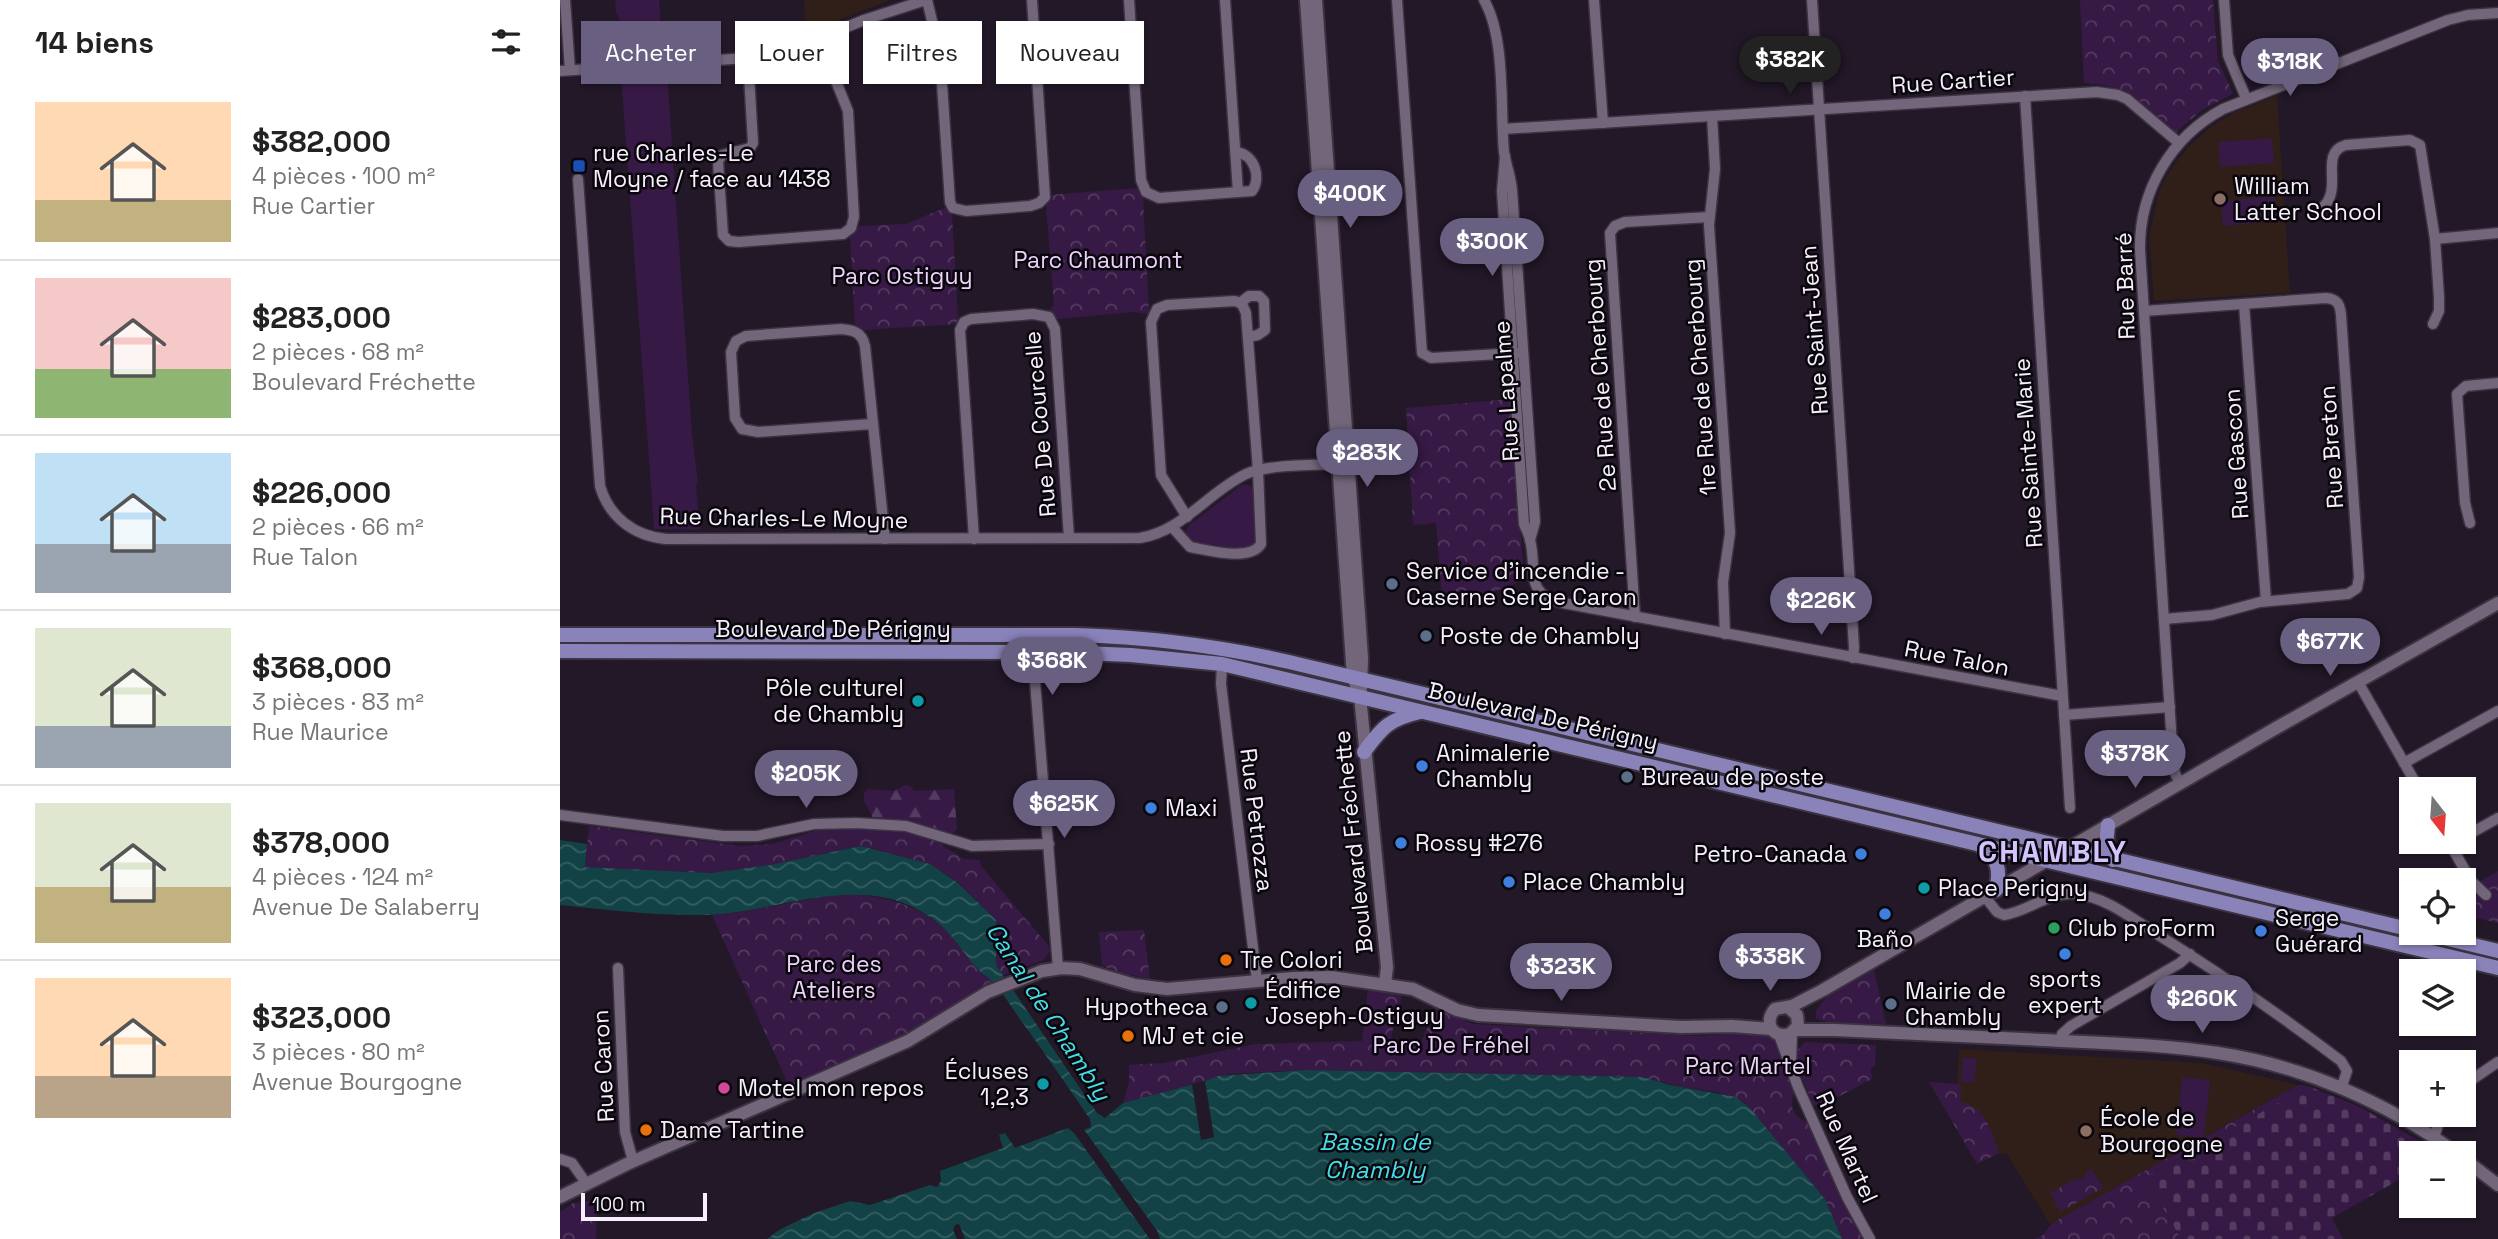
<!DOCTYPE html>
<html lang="fr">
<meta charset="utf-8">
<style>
:root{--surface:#fff;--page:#f2f2f2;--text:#222;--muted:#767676;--line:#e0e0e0;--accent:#685f81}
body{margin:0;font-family:"Space Grotesk",sans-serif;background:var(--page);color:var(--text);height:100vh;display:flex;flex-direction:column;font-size:26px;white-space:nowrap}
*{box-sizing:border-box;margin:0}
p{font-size:23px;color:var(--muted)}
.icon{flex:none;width:38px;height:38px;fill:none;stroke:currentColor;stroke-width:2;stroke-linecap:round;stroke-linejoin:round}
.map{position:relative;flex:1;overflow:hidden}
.side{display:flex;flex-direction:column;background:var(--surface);width:560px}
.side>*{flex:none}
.hud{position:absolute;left:21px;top:21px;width:665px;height:63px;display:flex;gap:14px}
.needle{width:46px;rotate:163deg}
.tools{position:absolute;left:1839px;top:777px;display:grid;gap:14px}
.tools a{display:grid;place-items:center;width:77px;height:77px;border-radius:0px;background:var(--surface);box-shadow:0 2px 5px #0004;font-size:35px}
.scale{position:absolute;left:21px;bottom:18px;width:126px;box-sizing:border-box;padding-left:7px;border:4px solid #f7f0fc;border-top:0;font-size:19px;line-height:24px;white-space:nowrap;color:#f7f0fc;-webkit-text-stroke:5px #09060c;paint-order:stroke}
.price{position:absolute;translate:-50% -60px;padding:0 16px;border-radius:24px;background:var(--accent);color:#fff;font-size:23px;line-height:46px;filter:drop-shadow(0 2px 4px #0008)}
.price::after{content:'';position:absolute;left:50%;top:42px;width:21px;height:16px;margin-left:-10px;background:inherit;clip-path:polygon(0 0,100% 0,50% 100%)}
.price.selected{background:#222;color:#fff}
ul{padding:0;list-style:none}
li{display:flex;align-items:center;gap:21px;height:175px;padding:0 35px}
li+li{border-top:2px solid var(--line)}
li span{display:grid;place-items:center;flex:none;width:196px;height:140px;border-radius:0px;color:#555}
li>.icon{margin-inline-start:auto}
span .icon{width:84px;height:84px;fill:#fffc;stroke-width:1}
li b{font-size:30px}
h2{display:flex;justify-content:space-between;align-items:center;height:84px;padding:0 35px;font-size:30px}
.pill{padding:0 24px;border-radius:0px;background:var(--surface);box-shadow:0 2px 5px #0004;font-size:24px;line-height:63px}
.pill.selected{background:var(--accent);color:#fff}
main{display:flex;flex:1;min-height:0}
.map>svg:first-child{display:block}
</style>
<main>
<section class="side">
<h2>14 biens<svg class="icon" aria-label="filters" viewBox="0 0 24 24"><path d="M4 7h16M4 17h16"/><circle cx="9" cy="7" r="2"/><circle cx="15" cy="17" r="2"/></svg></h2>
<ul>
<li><span style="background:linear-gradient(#ffd9b3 70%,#c2b280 0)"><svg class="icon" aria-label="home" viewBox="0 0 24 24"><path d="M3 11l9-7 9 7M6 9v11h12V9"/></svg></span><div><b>$382,000</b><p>4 pièces · 100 m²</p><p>Rue Cartier</p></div></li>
<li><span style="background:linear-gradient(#f6c9c9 65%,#8fb573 0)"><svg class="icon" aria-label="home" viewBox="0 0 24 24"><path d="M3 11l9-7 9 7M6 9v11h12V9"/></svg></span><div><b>$283,000</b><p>2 pièces · 68 m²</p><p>Boulevard Fréchette</p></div></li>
<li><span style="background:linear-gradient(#bfe0f5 65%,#9aa5b1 0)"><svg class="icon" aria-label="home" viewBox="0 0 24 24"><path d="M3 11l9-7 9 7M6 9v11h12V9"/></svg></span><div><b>$226,000</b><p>2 pièces · 66 m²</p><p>Rue Talon</p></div></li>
<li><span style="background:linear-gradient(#dfe7d0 70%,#9aa5b1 0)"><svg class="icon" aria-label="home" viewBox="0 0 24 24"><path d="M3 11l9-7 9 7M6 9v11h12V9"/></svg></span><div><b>$368,000</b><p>3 pièces · 83 m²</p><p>Rue Maurice</p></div></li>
<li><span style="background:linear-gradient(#dfe7d0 60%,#c2b280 0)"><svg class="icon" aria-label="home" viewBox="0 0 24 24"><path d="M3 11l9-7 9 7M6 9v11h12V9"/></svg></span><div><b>$378,000</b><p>4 pièces · 124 m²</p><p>Avenue De Salaberry</p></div></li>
<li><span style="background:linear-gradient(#ffd9b3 70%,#b9a48a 0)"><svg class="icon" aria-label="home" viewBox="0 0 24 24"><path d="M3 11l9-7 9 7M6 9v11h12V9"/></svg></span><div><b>$323,000</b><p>3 pièces · 80 m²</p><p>Avenue Bourgogne</p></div></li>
</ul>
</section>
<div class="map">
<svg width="1938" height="1239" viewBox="0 0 1938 1239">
<defs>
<pattern id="forest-firs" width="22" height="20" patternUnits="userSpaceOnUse" patternTransform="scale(1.75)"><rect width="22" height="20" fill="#361944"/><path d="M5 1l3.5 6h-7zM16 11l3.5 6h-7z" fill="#543b60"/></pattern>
<pattern id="cemetery-stones" width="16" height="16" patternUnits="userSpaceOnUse" patternTransform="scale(1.75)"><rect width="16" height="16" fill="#361944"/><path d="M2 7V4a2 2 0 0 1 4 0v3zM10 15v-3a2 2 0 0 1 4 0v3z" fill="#543b60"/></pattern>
<pattern id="park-crowns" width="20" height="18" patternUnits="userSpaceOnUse" patternTransform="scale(1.75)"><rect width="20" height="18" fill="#361944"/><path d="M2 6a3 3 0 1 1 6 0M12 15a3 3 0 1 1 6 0" fill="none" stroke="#543b60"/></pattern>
<pattern id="water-waves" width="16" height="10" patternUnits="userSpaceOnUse" patternTransform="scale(1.75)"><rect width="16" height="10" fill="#124246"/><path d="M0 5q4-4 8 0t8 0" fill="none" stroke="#355e62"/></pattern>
</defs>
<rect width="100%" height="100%" fill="#221828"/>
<g fill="#301f18">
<polygon points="244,0 330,0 246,33"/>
<polygon points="1717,96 1730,293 1594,301 1589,237 1599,192 1607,175 1627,148 1652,126 1675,112"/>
<polygon points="1399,1049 1642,1063 1738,1085 1490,1224 1447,1154 1439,1153 1417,1164 1369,1082 1397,1084"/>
</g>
<g fill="#361944">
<polygon points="55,0 99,0 103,54 67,56 65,29 56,13"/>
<polygon points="107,72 132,434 138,482 136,484 140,529 137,530 94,529 61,75"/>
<polygon points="1712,138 1714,163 1660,167 1658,142"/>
<polygon points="1715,196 1717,221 1663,226 1661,201"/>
<polygon points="686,484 692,487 694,493 697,538 694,544 682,549 629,541 625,534 628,526 680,486"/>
<polygon points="1403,1057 1417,1059 1414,1083 1401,1082"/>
<polygon points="1622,1077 1650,1080 1644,1138 1616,1135"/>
</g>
<polygon fill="url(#forest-firs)" points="345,785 350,786 354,791 394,789 397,830 389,835 354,823 314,820 304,801 304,793 308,789 334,791"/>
<polygon fill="url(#cemetery-stones)" points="1748,1086 1798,1106 1881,1153 1852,1153 1851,1173 1772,1218 1783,1239 1621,1239 1585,1177"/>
<g fill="url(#park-crowns)">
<path d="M1520 0H1653L1658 60 1673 94 1642 110 1615 133C1585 108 1564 83 1524 83Z"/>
<polygon points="577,188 583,196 589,311 588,314 574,312 497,319 489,311 494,305 486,205 490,195"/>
<polygon points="387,207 392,213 398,319 401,320 398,324 304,330 295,325 290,237 299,226 345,224"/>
<polygon points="951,399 964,580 928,594 882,598 876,523 853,525 846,408"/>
<polygon points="29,826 180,846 213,844 257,830 295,829 355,833 369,837 404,859 420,860 421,866 487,944 490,951 484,960 443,975 436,965 436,920 399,883 370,864 301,846 210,865 151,873 25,867"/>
<polygon points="1938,871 1938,923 1904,915 1904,911 1908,909 1909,888"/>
<path d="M279 894C325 894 366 906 397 941 404 949 409 959 416 968 420 973 427 977 433 981L420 987 361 1028 229 1086 152 915 180 912Z"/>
<polygon points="584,930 590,979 562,973 542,966 539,932"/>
<polygon points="1314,970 1326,1024 1268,1022 1256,1019 1256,1011 1265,998"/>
<path d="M808 989 842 996 831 1036 834 1039 860 1045 875 1009 913 1024 1142 1036 1192 1032 1208 1034C1224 1050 1226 1073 1235 1093 1226 1105 1236 1119 1249 1123L1280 1195 1303 1239H1282L1265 1199 1183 1101 1157 1092 1120 1087 1083 1077 746 1070 669 1074 563 1103 569 1082V1065L603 1063 696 1044 802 1041Z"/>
<polygon points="1245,1042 1316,1045 1315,1065 1311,1069 1312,1079 1280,1096 1254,1106 1236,1063 1236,1052"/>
<path d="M1369 1082 1401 1084 1400 1102C1425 1106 1432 1132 1439 1153L1417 1164Z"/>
<polygon points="1738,1085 1748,1086 1585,1177 1621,1239 1475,1239 1483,1235 1492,1223"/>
<polygon points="1532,1169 1543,1188 1500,1212 1490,1193 1517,1178 1519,1180 1525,1176 1527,1171"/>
<polygon points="37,1200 36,1239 0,1239 0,1212 13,1203"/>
</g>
<g fill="url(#water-waves)">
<path d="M0 840 27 844 25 867 151 873 210 865 301 846 370 864 398 883 436 920V965L537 1113 545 1118 563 1103 645 1081 658 1076 746 1070 1083 1077 1110 1085 1176 1097 1189 1107 1265 1199 1282 1239H600L597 1231 524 1130 531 1127 530 1119C507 1086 484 1052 460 1019 451 1007 443 992 432 981 427 976 420 973 416 967 399 948 392 932 370 917 302 870 221 912 148 915 98 916 49 910 0 905Z"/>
<polygon points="508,1128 515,1134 590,1239 405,1239 399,1224 395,1225 393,1230 397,1239 207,1239 219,1230 254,1213 290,1201 310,1205 370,1185 377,1187 381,1181 380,1171 443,1148 439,1135 445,1133 455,1148"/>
</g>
<g fill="#221828">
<polygon points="645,1081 654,1137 641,1140 632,1084"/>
<polygon points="524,1130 597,1231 600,1239 596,1239 521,1132"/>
<polygon points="518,1132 591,1233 593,1239 590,1239 515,1134"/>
</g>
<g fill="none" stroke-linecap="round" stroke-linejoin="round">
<g stroke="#3b3340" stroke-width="13">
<g id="minor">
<polyline points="5,0 10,70"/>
<polyline points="367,0 380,54 390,202 393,208 406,211 470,206 479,203 485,197 472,0"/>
<polyline points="569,0 581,180 586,192 599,198 678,192 665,0"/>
<polyline points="837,0 862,353 871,358 957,353"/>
<path d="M924 0C946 38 940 108 944 152 946 165 951 177 952 190L975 522 970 540"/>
<polyline points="1034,0 1043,123"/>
<polyline points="1252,0 1294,647 1293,658"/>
<polyline points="1664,0 1668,55 1686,98"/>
<polyline points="188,58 193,143 190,148 162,155 158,161 163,235 169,241 179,242 283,234 291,228 294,217 288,111 259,39"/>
<polyline points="0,71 216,56 304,20 366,0"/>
<polyline points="1465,96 1510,808"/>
<polyline points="1152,116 1155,169 1149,225 1170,533 1163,582 1165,634"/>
<polyline points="943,129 1537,92 1558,95 1567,99 1619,143"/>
<path d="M676 152C694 154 702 177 692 191L678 192"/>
<path d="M945 156 942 191 964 524C966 529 969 534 970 540 978 569 962 594 1003 603L1502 696"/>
<path d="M18 179 40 486C49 517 74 536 106 539L580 538C623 531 648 492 686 474 708 464 759 465 784 464"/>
<path d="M1763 207C1784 188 1758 153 1786 145L1850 140 1860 145 1875 239 1879 297V311L1873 324"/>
<polyline points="1875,239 1938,233"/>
<polyline points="680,303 689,296 699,296 704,301 705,330 698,335 688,337"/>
<polyline points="1684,304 1706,601"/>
<path d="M1584 311 1766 298C1778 299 1780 305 1781 315L1799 577 1797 588 1788 594 1700 602 1652 615 1604 619"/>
<path d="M312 424 198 432 182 429 175 418 171 352 176 341 186 336 281 329C293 330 302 332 305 346L325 539"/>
<polyline points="1910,523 1905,503 1897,394 1906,386 1938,383"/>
<path d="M612 527 630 547C648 550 690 562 701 544L698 470 686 313 682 304 675 301 607 305 597 309 591 322 601 475 627 517"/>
<polyline points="414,539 400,330 404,322 411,319 473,314 489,317 495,329 509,538"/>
<polyline points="1075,617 1050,233 1055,226 1065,222 1149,217"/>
<polyline points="474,635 474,669 498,968"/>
<polyline points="662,664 661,684 697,981"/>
<polyline points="1798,682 1859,789"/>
<polyline points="1504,715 1610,707"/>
<polyline points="1844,763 1938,711"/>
<path d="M1620 784 1615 773 1612 745 1580 250C1579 191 1611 137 1663 109L1888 20 1908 15 1938 13"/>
<polyline points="0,815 163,836 197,836 254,824 296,823 346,826 412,846 489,844"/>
<polyline points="1904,837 1938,818"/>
<polyline points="1889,842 1911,881 1926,895"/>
<path d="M1425 897 1437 912 1444 915C1470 911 1486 892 1515 894 1543 896 1569 916 1592 931 1657 971 1720 1015 1781 1061L1787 1071 1781 1089"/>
<polyline points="58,968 65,1132 73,1161"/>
<polyline points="1219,1035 1238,1087 1287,1197 1310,1239"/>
<polyline points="1500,1041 1502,1034 1511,1026 1620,963 1630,954"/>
<polyline points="1231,1065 1232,1033"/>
<polyline points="1904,1085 1938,1062"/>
<polyline points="1874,1138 1881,1115"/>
<polyline points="0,1159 12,1163 26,1183"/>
</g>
</g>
<g stroke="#3b3340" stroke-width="16">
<g id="tertiary">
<polyline points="800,696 827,967 825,984"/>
<path d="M1228 1007 1237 1015 1238 1026 1230 1034C1213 1039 1203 1023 1215 1009L1232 1006 1263 990 1716 728 1938 603"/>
<path d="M1236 1030H1275C1344 1033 1413 1037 1482 1040 1541 1043 1600 1044 1658 1053 1743 1066 1827 1102 1896 1153"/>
<polyline points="1904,1159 1938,1185"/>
<polyline points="0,1197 67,1164 348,1041 428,992 482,971 502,968 520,969 575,985 607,989 733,978 771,977 853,989 897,1010 918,1015 1121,1027 1172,1026 1211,1029"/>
</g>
</g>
<g stroke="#3b3340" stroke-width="16">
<g id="secondary">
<polyline points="746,0 793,677 800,696"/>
<polyline points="756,0 802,658 801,689"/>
</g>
</g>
<g stroke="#3b3340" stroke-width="18">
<g id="primary">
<path d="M0 635H515C587 637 659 646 729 662L1852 930"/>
<polyline points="0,651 498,652 571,655 662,664 1938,968"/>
<path d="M804 752C823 726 830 719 860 712"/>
<polyline points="1548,825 1546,846 1553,860"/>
<path d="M1421 846C1438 859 1441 869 1436 890"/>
<polyline points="1863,933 1938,951"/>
</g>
</g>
<use href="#minor" stroke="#73667a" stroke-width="10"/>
<use href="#tertiary" stroke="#73667a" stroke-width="12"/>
<use href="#secondary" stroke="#73667a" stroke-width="12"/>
<use href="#primary" stroke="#8a83ba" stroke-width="14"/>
</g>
<rect fill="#1a4fb4" stroke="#09060c" stroke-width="2.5" x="12" y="159" width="14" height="14" rx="3.5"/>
<g fill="#8d6e63" stroke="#09060c" stroke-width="2.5">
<circle cx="1660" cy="199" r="7"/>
<circle cx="1526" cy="1131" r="7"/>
</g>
<g fill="#5c6f8a" stroke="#09060c" stroke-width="2.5">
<circle cx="832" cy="584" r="7"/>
<circle cx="866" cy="636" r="7"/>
<circle cx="1067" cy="777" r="7"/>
<circle cx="1331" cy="1004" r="7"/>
<circle cx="662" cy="1007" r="7"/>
</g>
<g fill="#0f9aa8" stroke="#09060c" stroke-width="2.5">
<circle cx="358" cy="701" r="7"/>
<circle cx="1364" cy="888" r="7"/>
<circle cx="691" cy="1003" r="7"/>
<circle cx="483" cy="1084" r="7"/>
</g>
<g fill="#3f7fe0" stroke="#09060c" stroke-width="2.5">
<circle cx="862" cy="766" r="7"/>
<circle cx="591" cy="808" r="7"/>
<circle cx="841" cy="843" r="7"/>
<circle cx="1301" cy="854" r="7"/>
<circle cx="949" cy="882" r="7"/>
<circle cx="1325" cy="914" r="7"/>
<circle cx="1701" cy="931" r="7"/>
<circle cx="1505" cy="954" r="7"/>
</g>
<circle fill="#2e9e5b" stroke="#09060c" stroke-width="2.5" cx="1494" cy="928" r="7"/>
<g fill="#e8710a" stroke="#09060c" stroke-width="2.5">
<circle cx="666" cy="960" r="7"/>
<circle cx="568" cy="1036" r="7"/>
<circle cx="86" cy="1130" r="7"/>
</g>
<circle fill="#d1479c" stroke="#09060c" stroke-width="2.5" cx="164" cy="1088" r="7"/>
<g text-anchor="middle" stroke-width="5" stroke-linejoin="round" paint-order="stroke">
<g font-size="23" fill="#f7f0fc" stroke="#09060c">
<text transform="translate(1393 81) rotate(-4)" y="8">Rue Cartier</text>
<text transform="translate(1565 286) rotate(-92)" y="8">Rue Barré</text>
<text transform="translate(1254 330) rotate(-94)" y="8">Rue Saint-Jean</text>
<text transform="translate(1040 375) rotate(-94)" y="8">2e Rue de Cherbourg</text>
<text transform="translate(1140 377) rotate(-94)" y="8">1re Rue de Cherbourg</text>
<text transform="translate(946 391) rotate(-94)" y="8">Rue Lapalme</text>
<text transform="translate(480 424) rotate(-95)" y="8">Rue De Courcelle</text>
<text transform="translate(1771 447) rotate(-94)" y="8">Rue Breton</text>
<text transform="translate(1468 453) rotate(-94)" y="8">Rue Sainte-Marie</text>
<text transform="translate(1676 454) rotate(-94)" y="8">Rue Gascon</text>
<text transform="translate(224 518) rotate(1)" y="8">Rue Charles-Le Moyne</text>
<text x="273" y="637">Boulevard De Périgny</text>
<text transform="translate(1397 658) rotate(11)" y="8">Rue Talon</text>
<text transform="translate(983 716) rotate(13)" y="8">Boulevard De Périgny</text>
<text transform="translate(697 820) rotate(83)" y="8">Rue Petrozza</text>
<text transform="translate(793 842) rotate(-96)" y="8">Boulevard Fréchette</text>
<text transform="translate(43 1066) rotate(-93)" y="8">Rue Caron</text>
<text transform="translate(1287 1147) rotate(66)" y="8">Rue Martel</text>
</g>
<g font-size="23" fill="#f7f0fc" stroke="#09060c" text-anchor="start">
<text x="33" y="161">rue Charles-Le<tspan x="33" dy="26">Moyne / face au 1438</tspan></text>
<text x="1674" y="194">William<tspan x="1674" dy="26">Latter School</tspan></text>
<text x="846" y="579">Service d'incendie -<tspan x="846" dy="26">Caserne Serge Caron</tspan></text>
<text x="880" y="644">Poste de Chambly</text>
<text x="344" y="696" text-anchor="end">Pôle culturel<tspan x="344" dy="26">de Chambly</tspan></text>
<text x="876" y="761">Animalerie<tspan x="876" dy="26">Chambly</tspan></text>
<text x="1081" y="785">Bureau de poste</text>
<text x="605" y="816">Maxi</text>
<text x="855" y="851">Rossy #276</text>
<text x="1287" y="862" text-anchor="end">Petro-Canada</text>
<text x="963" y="890">Place Chambly</text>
<text x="1378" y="896">Place Perigny</text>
<text x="1715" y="926">Serge<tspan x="1715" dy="26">Guérard</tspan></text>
<text x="1508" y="936">Club proForm</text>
<text x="1325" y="947" text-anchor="middle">Baño</text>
<text x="680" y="968">Tre Colori</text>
<text x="1505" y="987" text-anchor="middle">sports<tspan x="1505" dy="26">expert</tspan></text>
<text x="705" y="998">Édifice<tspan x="705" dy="26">Joseph-Ostiguy</tspan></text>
<text x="1345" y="999">Mairie de<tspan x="1345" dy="26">Chambly</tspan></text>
<text x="648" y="1015" text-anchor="end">Hypotheca</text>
<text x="582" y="1044">MJ et cie</text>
<text x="469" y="1079" text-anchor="end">Écluses<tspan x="469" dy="26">1,2,3</tspan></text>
<text x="178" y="1096">Motel mon repos</text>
<text x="1540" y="1126">École de<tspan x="1540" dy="26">Bourgogne</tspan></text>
<text x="100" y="1138">Dame Tartine</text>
</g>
<g font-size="23" fill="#edd2fc" stroke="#09060c">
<text x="538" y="268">Parc Chaumont</text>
<text x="342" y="284">Parc Ostiguy</text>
<text x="274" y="972">Parc des<tspan x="274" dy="26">Ateliers</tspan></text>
<text x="891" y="1053">Parc De Fréhel</text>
<text x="1188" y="1074">Parc Martel</text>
</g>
<g font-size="24" font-style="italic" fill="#44deeb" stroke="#09060c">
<text transform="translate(488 1012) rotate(57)" y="8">Canal de Chambly</text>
<text x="815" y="1150">Bassin de<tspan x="815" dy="28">Chambly</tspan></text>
</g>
<g font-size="30" font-weight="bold" letter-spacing="2" fill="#d3c4fd" stroke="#09060c">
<text x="1493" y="862">CHAMBLY</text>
</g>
</g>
</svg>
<div class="tools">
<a><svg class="needle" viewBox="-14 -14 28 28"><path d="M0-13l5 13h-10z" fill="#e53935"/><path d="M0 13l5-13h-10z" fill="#767676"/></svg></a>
<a><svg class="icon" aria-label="locate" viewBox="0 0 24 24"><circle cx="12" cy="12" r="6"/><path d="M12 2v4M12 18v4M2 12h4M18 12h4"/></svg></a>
<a><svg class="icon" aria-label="layers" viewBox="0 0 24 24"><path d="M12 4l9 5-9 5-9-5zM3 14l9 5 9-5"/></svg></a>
<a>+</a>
<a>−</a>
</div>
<div class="scale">100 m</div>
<b class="price selected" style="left:1230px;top:96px">$382K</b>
<b class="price" style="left:1730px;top:98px">$318K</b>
<b class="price" style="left:790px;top:230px">$400K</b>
<b class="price" style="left:932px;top:278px">$300K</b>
<b class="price" style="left:807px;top:489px">$283K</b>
<b class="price" style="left:1261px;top:637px">$226K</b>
<b class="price" style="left:1770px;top:678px">$677K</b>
<b class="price" style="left:492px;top:697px">$368K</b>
<b class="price" style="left:1575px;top:790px">$378K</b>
<b class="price" style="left:246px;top:810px">$205K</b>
<b class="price" style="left:504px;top:840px">$625K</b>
<b class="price" style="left:1210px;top:993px">$338K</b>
<b class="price" style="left:1001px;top:1003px">$323K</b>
<b class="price" style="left:1642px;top:1035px">$260K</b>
<div class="hud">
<a class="pill selected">Acheter</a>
<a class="pill">Louer</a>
<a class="pill">Filtres</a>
<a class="pill">Nouveau</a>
</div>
</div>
</main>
